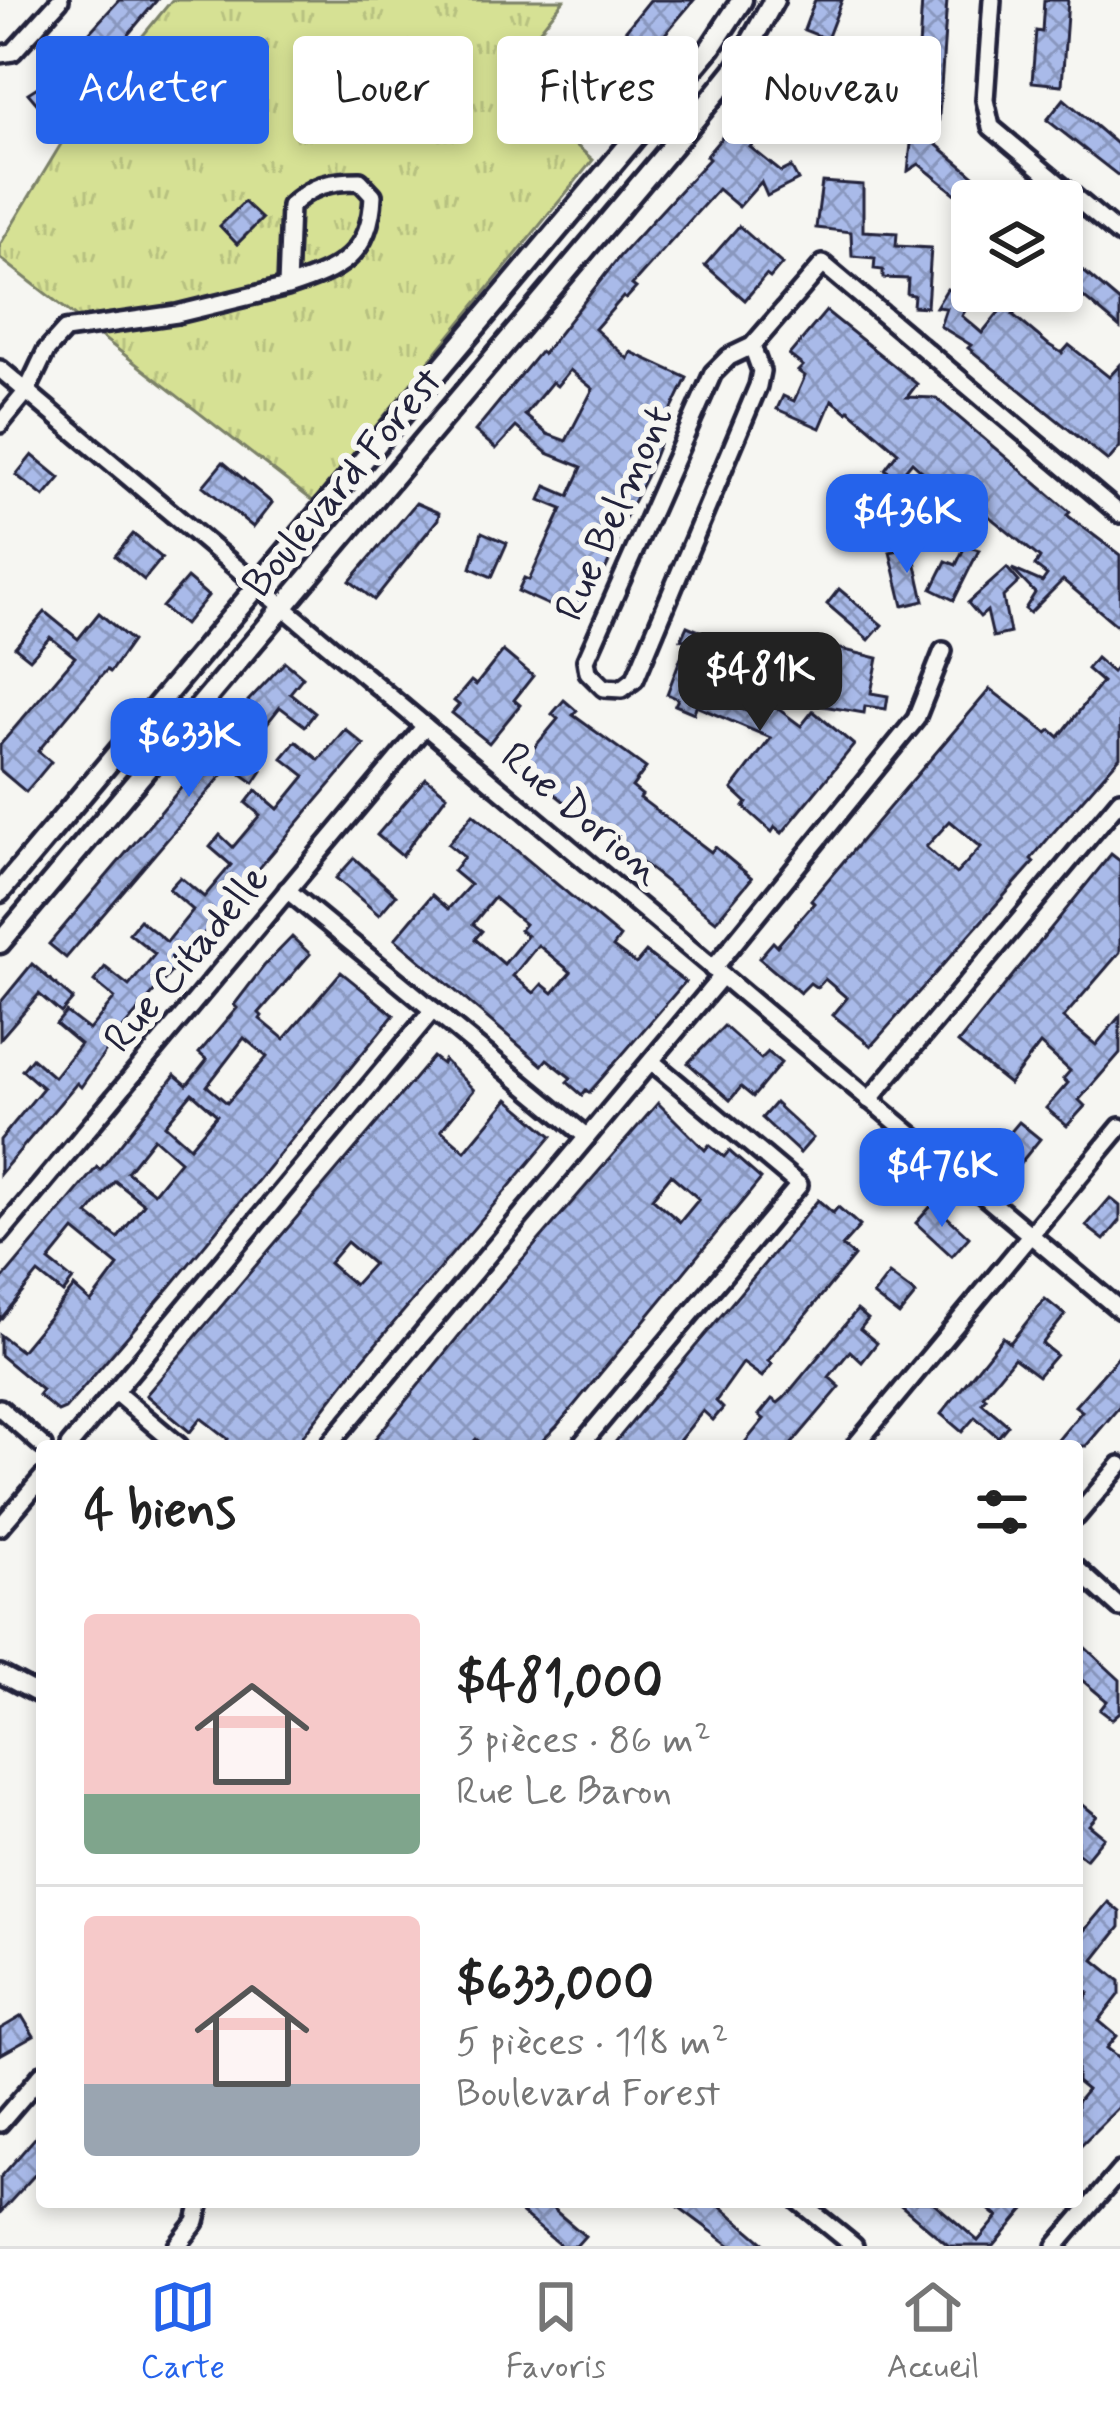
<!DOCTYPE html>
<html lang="fr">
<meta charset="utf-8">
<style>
:root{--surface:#fff;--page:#f2f2f2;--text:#222;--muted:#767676;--line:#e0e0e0;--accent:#2563eb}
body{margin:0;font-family:Mynerve,sans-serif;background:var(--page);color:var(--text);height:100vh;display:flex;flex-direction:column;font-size:45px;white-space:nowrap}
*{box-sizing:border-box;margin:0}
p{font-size:39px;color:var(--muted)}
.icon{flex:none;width:66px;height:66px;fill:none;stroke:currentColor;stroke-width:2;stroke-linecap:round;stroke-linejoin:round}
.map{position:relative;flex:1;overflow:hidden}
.side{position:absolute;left:36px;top:1440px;width:1047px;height:768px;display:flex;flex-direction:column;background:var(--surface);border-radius:12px;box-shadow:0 6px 18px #0003}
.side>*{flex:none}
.guide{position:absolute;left:36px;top:36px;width:1050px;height:108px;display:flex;gap:24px}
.fabs{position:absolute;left:951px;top:180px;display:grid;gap:24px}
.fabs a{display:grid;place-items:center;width:132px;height:132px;border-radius:12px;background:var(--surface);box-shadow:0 6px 18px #0003;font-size:60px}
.price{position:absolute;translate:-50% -102px;padding:0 27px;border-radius:24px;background:var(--accent);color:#fff;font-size:39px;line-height:78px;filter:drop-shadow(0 3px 6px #0008)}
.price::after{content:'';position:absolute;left:50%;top:72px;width:36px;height:27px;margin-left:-18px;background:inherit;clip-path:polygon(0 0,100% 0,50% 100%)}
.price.on{background:#222;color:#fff}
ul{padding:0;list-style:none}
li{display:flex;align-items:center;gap:36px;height:300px;padding:0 48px}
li+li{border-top:3px solid var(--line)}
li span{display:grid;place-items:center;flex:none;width:336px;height:240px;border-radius:12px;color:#555}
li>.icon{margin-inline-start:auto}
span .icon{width:144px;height:144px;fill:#fffc;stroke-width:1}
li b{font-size:51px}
h2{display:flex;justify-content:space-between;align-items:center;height:144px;padding:0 48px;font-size:51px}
.chip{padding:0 42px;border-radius:12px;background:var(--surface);box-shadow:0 6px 18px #0003;font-size:42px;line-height:108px}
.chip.on{background:var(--accent);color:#fff}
.menu{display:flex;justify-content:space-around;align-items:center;height:168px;border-top:3px solid var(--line);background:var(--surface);font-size:33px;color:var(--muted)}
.menu a{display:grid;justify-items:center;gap:6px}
.menu .on{color:var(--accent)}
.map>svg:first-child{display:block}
</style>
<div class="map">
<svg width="1120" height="2246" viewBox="0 0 1120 2246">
<defs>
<pattern id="grass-tufts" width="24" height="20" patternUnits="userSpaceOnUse" patternTransform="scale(3)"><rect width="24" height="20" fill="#d6e194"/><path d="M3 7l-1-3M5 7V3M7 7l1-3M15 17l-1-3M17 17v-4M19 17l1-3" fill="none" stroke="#b7c180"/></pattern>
<pattern id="building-cross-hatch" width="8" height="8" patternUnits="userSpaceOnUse" patternTransform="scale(3)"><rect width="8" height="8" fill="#a9bae9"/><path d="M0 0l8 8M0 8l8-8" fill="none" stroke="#8997be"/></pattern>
</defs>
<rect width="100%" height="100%" fill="#f6f6f2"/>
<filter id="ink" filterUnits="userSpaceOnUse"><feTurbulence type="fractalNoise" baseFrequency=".00833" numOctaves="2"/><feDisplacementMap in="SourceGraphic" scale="24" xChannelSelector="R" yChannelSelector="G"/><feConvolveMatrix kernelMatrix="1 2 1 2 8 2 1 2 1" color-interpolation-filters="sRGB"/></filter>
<g filter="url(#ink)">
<polygon fill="url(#grass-tufts)" stroke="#7c8268" stroke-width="3" points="172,0 564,0 519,56 513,75 535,109 593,160 314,502 0,258 0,245 81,111"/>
<g fill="url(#building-cross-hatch)" stroke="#22223b" stroke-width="3" fill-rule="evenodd">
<polygon points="119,0 157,0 106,61 90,63 89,52 82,47 89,38 86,36"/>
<polygon points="650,0 694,0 650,52 625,31"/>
<polygon points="815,0 842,0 827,39 804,30"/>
<polygon points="922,0 947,0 937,145 1004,201 971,201 968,204 919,164 908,171 912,135 904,134 910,79 917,80"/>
<polygon points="1044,0 1068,0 1062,85 1032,82 1036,31 1042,32"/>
<polygon points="813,48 835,64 804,109 789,98 796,87 789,83"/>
<polygon points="589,57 607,72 600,81 617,96 612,101 616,105 594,131 591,128 586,133 556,108"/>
<polygon points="58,74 76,96 49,118 28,93"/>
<polygon points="1064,99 1120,147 1120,177 1047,120"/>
<path d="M752 102 773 120 750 147 781 172 791 167 798 180 767 196 761 182 739 207 718 189 632 285 636 288 626 299 623 297 595 329 628 359 631 352 687 378 656 442 659 444 646 477 614 540 618 542 596 590 588 586 575 617 518 591 524 578 529 580 562 509 540 500 546 486 569 496 582 467 547 453 516 427 496 449 475 431 540 352 543 354 619 257 709 159 706 156ZM570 370 593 389 566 441 547 434 525 415 552 382 557 386Z"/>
<polygon points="822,182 863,185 863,231 897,233 896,246 931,248 927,307 913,306 914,295 907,294 908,279 883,278 883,270 874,269 875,258 852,256 851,232 816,228"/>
<polygon points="244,202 262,219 237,244 220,226"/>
<polygon points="739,226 782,264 770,278 766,275 745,300 705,265"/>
<polygon points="1062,253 1120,302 1120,328 1062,279"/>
<polygon points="947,289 978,309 966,309 962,316 982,333 1016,291 1033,291 1013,315 1049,345 1062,353 1069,345 1109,377 1120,365 1120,447 1108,461 968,348 971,345 940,326 946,308 936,307"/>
<polygon points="826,311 917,384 907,397 936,398 1070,512 1067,515 1120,555 1120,628 1063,580 1030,613 1025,609 1035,593 1012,569 1042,582 1047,575 1035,566 1040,558 947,482 941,488 912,462 899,478 885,469 898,452 849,410 847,412 832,400 820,428 777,409 783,396 794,401 805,376 798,371 803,366 789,355"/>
<polygon points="32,455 60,478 44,497 16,475"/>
<polygon points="223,462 272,503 253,527 203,486"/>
<polygon points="416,503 439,513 438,519 374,600 350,581"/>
<polygon points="482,532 507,543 492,577 471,568"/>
<polygon points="133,534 162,558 144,580 115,556"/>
<polygon points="965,546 979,550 954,600 932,589 946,561 956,565"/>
<polygon points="912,547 924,601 903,606 890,552"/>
<polygon points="1007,568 1019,582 1003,597 1010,633 993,637 987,611 980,617 968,603"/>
<polygon points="187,578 208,596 184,625 162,607"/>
<polygon points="839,589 882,625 869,640 827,604"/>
<polygon points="45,612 78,639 99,613 132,641 110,672 107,670 100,677 38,751 51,762 26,792 0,770 0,745 75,657 50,637 30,659 15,647"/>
<polygon points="687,626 742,649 732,672 729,671 732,674 728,682 735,685 727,703 758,716 765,699 801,726 813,711 854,745 782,833 775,827 772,832 744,807 747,803 732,789 771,738 696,706 694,713 675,705 678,699 667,694 687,641 681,639"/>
<polygon points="824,645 878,658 871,693 888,696 886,709 865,706 864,713 817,705 823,698 797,690 803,659 820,662"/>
<polygon points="503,651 533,676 514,700 520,705 489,743 452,713 459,705 454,701 471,681 476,685"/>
<path d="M1096 658 1112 672 1120 662V757L1052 834 1031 859 1034 862 871 1046 833 1015 847 998 825 979 817 988 810 983 800 993 759 958 773 942 777 946 814 903 811 900 820 889 990 689 1047 733 1051 730 1059 737 1102 682 1087 669ZM950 821 981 847 956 874 926 847Z"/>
<polygon points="285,662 303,677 290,693 315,713 305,726 280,707 253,741 257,744 245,759 262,771 254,783 230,766 66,958 49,944 207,757 211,760 236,730 231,726 250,704 248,701"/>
<polygon points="564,700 577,711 573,715 646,768 632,787 642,795 640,798 711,852 715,847 752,878 716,921 519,766 558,719 552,714"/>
<polygon points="345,729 364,745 115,1038 81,1087 77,1083 0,1174 0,1140 43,1088 22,1070 32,1058 54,1077 80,1044 56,1024 66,1012 89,1030 115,998 94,981 105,967 129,986 155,954 129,933 140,920 167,942 193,910 169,889 180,877 204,897 231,865 210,847 220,835 233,847 260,815 246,803 256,790 278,809 305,776 282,758 296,741 319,760"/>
<polygon points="426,778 447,795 402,856 377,835"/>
<path d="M473 814 620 937 613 947 636 964 646 952 685 982 589 1093 586 1090 582 1095 567 1082 571 1078 547 1059 542 1065 395 939 432 895 448 909 470 885 453 871 464 857 448 844ZM494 898 525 924 520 930 527 936 504 964 475 939 482 931 473 924ZM538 945 571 972 553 993 542 984 534 993 513 976Z"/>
<polygon points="1111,854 1120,861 1120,952 1063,1018 1096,1045 1120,1016 1120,1053 1079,1100 1085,1106 1067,1126 1046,1108 1068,1083 1063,1079 1070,1071 1040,1044 1009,1084 958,1043"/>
<polygon points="354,858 396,895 379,915 336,878"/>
<path d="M292 937 310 954 259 1013 262 1016 260 1019 284 1039 341 972 394 1015 170 1287 65 1409 58 1412 38 1395 42 1390 0 1355V1335L21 1351 74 1287 91 1302 118 1266 74 1230 49 1261 73 1280 63 1293 38 1273 0 1320V1282L97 1167 100 1170 175 1075 187 1085 207 1060 199 1053 237 1008 234 1005 264 966ZM244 1038 267 1057 227 1103 207 1086ZM192 1093 217 1115 190 1147 165 1125ZM154 1138 180 1161 154 1193 127 1172ZM115 1181 144 1204 118 1238 88 1214Z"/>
<polygon points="32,964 73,999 61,1013 39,994 0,1039 0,1003"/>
<polygon points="724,1026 761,1059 768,1052 781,1063 753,1097 741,1087 730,1100 688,1063"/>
<path d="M433 1057 442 1064 444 1060 474 1090 441 1130 465 1151 508 1099 552 1136 358 1365 295 1446H223L228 1439 201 1418 190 1432 146 1395ZM347 1242 373 1264 354 1285 329 1263Z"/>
<path d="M658 1103 705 1150 709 1145 724 1157 729 1151 761 1179 557 1426 537 1446H485L476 1439 470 1446H369L501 1284ZM671 1175 699 1199 680 1222 652 1198Z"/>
<polygon points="775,1103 813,1138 800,1153 762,1118"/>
<polygon points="1019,1122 1040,1139 1018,1166 997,1148"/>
<polygon points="1110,1198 1120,1206 1120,1221 1104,1240 1086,1226"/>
<polygon points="818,1200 833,1213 838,1207 860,1226 842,1246 854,1256 768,1361 772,1364 762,1377 743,1363 716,1401 723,1408 713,1420 703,1411 675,1446 612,1446"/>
<polygon points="933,1204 969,1237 952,1256 916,1223"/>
<polygon points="889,1274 916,1294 899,1315 873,1295"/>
<polygon points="1045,1299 1065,1315 1042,1344 1056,1355 1038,1376 1014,1358 983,1396 986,1398 982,1403 1008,1425 998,1437 975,1417 962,1432 941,1414 1003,1337 1010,1343"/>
<polygon points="857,1310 868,1319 860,1329 877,1343 862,1362 850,1351 829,1377 840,1387 790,1446 742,1446 764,1419 759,1415 772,1399 778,1403 784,1398"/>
<polygon points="1120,1355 1120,1406 1086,1446 1053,1446 1082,1411 1075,1406"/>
<polygon points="1077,1640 1120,1680 1120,1712 1112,1719 1100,1710 1107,1701 1077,1676"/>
<polygon points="1083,1805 1097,1816 1089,1825 1104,1837 1086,1859 1077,1852 1077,1813"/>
<polygon points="1108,1902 1120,1912 1120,1927 1094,1960 1120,1981 1120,1994 1099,2021 1117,2036 1107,2048 1120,2058 1120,2106 1077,2149 1077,2102 1087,2090 1077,2082 1077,2013 1089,1993 1077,1983 1077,1939"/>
<polygon points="22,2016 34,2036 0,2055 0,2029"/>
<polygon points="42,2130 42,2167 0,2213 0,2178"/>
<polygon points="508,2202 545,2202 585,2236 576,2246 561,2246"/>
<polygon points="672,2202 716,2202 767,2246 731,2246"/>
<polygon points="897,2202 933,2202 978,2241 998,2217 980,2202 1031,2202 994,2246 949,2246"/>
</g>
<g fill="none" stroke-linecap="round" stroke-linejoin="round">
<g stroke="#22223b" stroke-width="24">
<g id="minor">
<polyline points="992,0 985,100 991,127 1120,235"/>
<polyline points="0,54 13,52 60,0"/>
<polyline points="752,346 761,371 758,386 635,679 622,689 604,688 588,672 586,660 713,373 729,357 752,346 823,264 1120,514"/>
<polyline points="0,369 1120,1310"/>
<path d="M0 424 27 391 46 351 65 330 177 314 287 287 290 206C312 185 330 181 360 181L373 195C371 255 340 270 287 287"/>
<polyline points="287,890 587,1137"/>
<polyline points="713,969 916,719 943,651"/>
<polyline points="869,1100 1120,800"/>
<polyline points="0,1234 425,726"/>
<polyline points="115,1392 179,1446"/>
<polyline points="0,1408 43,1446"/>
<polyline points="69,1446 433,1010"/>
<polyline points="328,1446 722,976"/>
<polyline points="580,1446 799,1185 651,1061"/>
<polyline points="855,1446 1120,1127"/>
<polyline points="1077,1516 1120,1465"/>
<polyline points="0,1527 42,1478"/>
<polyline points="1077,1569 1120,1608"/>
<polyline points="0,1674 42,1696"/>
<polyline points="0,2123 42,2074"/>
<polyline points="800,2202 854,2246"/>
<polyline points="177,2246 196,2222 201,2202"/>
<polyline points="1056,2246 1120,2171"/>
</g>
</g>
<g stroke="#22223b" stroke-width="27">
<g id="tertiary">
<polyline points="0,892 711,47 742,0"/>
<polyline points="0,943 695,119 737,67 774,0"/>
</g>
</g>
<use href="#minor" stroke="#f6f6f2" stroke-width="15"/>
<use href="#tertiary" stroke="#f6f6f2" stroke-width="18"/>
</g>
</g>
<g text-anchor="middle" stroke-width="12" stroke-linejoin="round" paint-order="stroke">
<g font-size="42" fill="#22223b" stroke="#f6f6f2">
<text transform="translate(341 481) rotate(-50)" y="15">Boulevard Forest</text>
<text transform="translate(612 512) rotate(-66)" y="15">Rue Belmont</text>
<text transform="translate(583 812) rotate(40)" y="15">Rue Dorion</text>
<text transform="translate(185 957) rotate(-50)" y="15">Rue Citadelle</text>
</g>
</g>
</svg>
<div class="fabs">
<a><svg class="icon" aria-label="layers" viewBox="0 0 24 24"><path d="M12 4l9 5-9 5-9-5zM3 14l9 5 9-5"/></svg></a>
</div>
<b class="price" style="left:907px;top:576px">$436K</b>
<b class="price on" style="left:760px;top:734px">$481K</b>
<b class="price" style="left:189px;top:800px">$633K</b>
<b class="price" style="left:942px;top:1230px">$476K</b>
<div class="guide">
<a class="chip on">Acheter</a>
<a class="chip">Louer</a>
<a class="chip">Filtres</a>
<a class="chip">Nouveau</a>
</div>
<section class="side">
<h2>4 biens<svg class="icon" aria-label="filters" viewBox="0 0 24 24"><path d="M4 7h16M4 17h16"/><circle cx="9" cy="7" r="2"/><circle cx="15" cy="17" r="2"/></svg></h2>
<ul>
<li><span style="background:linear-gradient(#f6c9c9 75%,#7fa58c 0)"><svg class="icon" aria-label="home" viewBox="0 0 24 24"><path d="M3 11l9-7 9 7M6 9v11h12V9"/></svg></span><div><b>$481,000</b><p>3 pièces · 86 m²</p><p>Rue Le Baron</p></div></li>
<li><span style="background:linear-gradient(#f6c9c9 70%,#9aa5b1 0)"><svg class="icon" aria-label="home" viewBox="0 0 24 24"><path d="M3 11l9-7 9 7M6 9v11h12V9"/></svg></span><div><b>$633,000</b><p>5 pièces · 118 m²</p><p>Boulevard Forest</p></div></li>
</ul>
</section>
</div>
<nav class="menu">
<a class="on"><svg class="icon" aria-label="map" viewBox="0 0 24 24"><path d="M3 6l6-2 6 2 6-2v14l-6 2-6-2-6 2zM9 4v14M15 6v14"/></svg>Carte</a>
<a><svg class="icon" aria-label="saved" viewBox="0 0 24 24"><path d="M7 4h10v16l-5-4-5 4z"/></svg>Favoris</a>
<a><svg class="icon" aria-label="home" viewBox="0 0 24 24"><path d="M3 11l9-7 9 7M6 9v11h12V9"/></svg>Accueil</a>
</nav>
